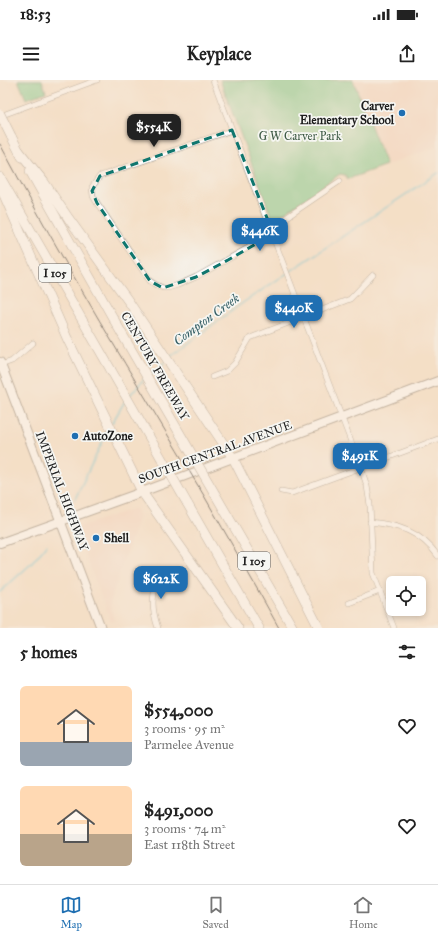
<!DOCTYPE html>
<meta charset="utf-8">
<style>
:root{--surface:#fff;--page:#f6f6f6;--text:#222;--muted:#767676;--line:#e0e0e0;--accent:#1f6fb2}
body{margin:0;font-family:"IM FELL Great Primer",serif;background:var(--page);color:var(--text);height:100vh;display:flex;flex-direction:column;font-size:15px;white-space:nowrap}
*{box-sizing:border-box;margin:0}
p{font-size:13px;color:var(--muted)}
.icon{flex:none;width:22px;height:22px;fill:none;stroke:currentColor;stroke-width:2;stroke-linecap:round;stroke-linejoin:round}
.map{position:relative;height:548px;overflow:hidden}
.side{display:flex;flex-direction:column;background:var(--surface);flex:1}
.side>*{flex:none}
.tools{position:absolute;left:386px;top:496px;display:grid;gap:8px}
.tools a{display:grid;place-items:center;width:40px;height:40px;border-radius:6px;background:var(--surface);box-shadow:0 2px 6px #0003;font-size:20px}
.price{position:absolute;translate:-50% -34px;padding:0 9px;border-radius:8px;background:var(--accent);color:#fff;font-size:13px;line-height:26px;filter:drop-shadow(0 1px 2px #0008)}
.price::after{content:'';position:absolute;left:50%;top:24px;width:12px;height:9px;margin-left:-6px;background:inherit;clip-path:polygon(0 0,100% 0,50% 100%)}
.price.current{background:#222;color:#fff}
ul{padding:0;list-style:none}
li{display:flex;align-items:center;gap:12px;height:100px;padding:0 20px}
li span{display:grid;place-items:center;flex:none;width:112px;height:80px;border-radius:6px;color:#555}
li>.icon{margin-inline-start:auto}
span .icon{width:48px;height:48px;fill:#fffc;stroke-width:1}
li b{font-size:17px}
h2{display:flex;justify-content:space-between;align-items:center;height:48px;padding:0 20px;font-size:17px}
.status{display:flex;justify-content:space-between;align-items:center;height:28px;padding:0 20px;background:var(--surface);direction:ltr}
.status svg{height:11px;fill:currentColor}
header{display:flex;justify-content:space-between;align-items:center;height:52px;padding:0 20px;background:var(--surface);font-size:18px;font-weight:800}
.menu{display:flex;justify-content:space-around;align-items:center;height:56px;border-top:1px solid var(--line);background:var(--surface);font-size:11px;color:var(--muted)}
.menu a{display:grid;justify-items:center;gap:2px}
.menu .current{color:var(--accent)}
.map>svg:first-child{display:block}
</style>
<div class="status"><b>18:53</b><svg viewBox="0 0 49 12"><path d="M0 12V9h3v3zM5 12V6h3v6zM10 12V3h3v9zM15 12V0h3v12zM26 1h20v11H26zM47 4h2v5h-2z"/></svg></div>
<header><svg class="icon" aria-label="menu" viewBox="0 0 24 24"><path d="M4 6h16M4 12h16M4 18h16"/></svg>Keyplace<svg class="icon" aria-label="share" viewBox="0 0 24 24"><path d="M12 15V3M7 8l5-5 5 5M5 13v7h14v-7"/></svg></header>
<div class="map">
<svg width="438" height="548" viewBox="0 0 438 548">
<rect width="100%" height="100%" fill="#f6f6f2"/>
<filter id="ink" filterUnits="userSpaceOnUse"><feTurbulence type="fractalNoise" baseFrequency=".025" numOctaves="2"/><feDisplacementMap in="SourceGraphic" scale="8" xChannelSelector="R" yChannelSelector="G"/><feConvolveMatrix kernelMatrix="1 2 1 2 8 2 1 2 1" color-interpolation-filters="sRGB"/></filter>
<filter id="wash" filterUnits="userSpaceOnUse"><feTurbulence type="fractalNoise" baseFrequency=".012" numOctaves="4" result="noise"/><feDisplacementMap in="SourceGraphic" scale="16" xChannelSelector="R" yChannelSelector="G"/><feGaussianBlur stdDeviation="0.9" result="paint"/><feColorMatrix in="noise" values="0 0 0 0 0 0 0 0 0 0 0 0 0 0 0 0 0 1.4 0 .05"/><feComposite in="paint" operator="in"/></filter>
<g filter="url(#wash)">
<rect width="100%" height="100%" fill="#f4dfc6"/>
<g fill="#f3d4bf">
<polygon points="353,0 438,0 438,66 386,85"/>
<polygon points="135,428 139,436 110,522 114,541 111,542 78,454 79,447"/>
</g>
<g fill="#79cb8d" stroke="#4a7454">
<polygon points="18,0 42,0 46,12 26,19"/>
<polygon points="220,0 353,0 386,85 348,99 345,95 340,94 273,141"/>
</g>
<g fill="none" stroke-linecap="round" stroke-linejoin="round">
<g stroke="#58c1d3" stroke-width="1.5">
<polyline points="170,276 244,222 438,93"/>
<polyline points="149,295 165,282"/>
<polyline points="130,315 145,298"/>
<polyline points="112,343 125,321"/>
<polyline points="75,419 108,350"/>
<polyline points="0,512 32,483 47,465"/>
</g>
</g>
</g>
<g filter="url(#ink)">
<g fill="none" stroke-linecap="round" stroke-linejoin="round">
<g stroke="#887e71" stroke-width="6">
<g id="street">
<path d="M213 0C263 129 311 258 361 388L367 406 370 425 373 493 394 548"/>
<polyline points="0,36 97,0"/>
<polyline points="232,50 100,96 92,107 93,116 97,123 150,201 156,205 163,208 168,208 178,205 196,197 266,158 271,148 340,101"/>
<polyline points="1,285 12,281 33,263"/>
<polyline points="212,297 227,291 235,283 250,258 350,219 373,195"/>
<polyline points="281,411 292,413 438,359"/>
<path d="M370 442C399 445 420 451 438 476"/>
<path d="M158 492C153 517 150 524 158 548"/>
<polyline points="349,523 380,511"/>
</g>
</g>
<g stroke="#887e71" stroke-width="10">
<g id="primary">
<polyline points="0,282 101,548"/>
<polyline points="0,463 142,412 438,301"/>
</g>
</g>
<g stroke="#887e71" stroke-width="10">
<g id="highway">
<polyline points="11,56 22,77"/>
<polyline points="19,71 44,102 69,139 129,222 233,378 319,548"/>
<polyline points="30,91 122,254"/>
<polyline points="0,97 111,290"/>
<polyline points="0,106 67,258 142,412 238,548"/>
<polyline points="215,414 293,548"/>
<polyline points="187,423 259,548"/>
</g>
</g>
<use href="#street" stroke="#fff" stroke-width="5"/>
<use href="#primary" stroke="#fff" stroke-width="8"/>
<use href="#highway" stroke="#fff" stroke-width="9"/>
<path stroke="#1c1c1c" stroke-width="1" d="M0 64C63 183 134 298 203 414 229 459 254 503 279 548"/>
<g stroke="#887e71" stroke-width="10" stroke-linecap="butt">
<g id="highway-bridge">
<polyline points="0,34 11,56"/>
<polyline points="122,254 215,414"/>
<polyline points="111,290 187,423"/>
</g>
</g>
<use href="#highway-bridge" stroke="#fff" stroke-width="9"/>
</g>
</g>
<path d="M0 0H438V548H0ZM232 50 271 148 266 158 228 180 196 197 163 208 150 201 97 123 92 111 100 96Z" fill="#f4dfc6" fill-opacity=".55" fill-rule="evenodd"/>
<path fill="none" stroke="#0f766e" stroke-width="3" stroke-dasharray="8 5" stroke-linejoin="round" d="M232 50 271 148 266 158 228 180 196 197 163 208 150 201 97 123 92 111 100 96Z"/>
<g fill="#1f6fb2" stroke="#f6f6f2" stroke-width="1.5">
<circle cx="402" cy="33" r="4"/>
<circle cx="75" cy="356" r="4"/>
<circle cx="96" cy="458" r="4"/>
</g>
<g text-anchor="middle" stroke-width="3.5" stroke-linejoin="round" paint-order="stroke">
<g fill="#f6f6f2" stroke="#5d5d5c" stroke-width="1">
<rect x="39" y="184" width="32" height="18" rx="3"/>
<rect x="238" y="472" width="32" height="18" rx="3"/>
</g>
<g font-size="11" font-weight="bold" fill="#1c1c1c">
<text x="55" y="197">I 105</text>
<text x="254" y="485">I 105</text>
</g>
<g font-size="12" font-weight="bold" fill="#1c1c1c" stroke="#f6f6f2" text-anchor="start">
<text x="394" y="30" text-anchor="end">Carver<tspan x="394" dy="14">Elementary School</tspan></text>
<text x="83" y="360">AutoZone</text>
<text x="104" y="462">Shell</text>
</g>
<g font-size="12" fill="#3d5944" stroke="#f6f6f2">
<text x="300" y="60">G W Carver Park</text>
</g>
<g font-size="12" fill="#1c1c1c" stroke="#f6f6f2">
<text transform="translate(155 286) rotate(60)" y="4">CENTURY FREEWAY</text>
<text transform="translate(215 372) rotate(-20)" y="4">SOUTH CENTRAL AVENUE</text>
<text transform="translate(62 411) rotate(69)" y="4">IMPERIAL HIGHWAY</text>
</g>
<g font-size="13" font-style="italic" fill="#345e65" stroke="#f6f6f2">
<text transform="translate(206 239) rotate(-36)" y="5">Compton Creek</text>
</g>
</g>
</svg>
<div class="tools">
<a><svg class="icon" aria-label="locate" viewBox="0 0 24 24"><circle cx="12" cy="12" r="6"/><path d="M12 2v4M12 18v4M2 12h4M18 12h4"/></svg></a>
</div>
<b class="price current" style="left:154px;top:68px">$554K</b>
<b class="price" style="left:260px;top:172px">$446K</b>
<b class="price" style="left:294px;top:249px">$440K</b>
<b class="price" style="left:360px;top:397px">$491K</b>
<b class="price" style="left:161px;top:520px">$622K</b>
</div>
<section class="side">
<h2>5 homes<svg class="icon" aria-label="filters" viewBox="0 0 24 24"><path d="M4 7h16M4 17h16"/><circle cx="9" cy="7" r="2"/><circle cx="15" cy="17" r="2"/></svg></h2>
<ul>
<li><span style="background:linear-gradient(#ffd9b3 70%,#9aa5b1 0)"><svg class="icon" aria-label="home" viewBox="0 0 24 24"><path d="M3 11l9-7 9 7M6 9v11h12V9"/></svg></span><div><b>$554,000</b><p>3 rooms · 95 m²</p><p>Parmelee Avenue</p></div><svg class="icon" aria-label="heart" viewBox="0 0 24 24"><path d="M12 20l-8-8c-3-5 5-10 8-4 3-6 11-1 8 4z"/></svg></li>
<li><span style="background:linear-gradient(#ffd9b3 60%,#b9a48a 0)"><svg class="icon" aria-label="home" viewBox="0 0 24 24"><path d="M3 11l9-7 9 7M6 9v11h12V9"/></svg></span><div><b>$491,000</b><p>3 rooms · 74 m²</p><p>East 118th Street</p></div><svg class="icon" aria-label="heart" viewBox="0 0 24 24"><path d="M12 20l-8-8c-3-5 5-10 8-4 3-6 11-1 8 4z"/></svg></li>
</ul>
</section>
<nav class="menu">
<a class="current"><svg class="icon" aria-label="map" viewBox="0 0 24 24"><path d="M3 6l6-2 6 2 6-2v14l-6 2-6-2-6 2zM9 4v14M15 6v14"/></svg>Map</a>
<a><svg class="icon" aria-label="saved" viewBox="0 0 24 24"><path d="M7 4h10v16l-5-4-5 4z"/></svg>Saved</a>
<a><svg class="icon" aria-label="home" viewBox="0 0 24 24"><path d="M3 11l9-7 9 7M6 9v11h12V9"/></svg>Home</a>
</nav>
